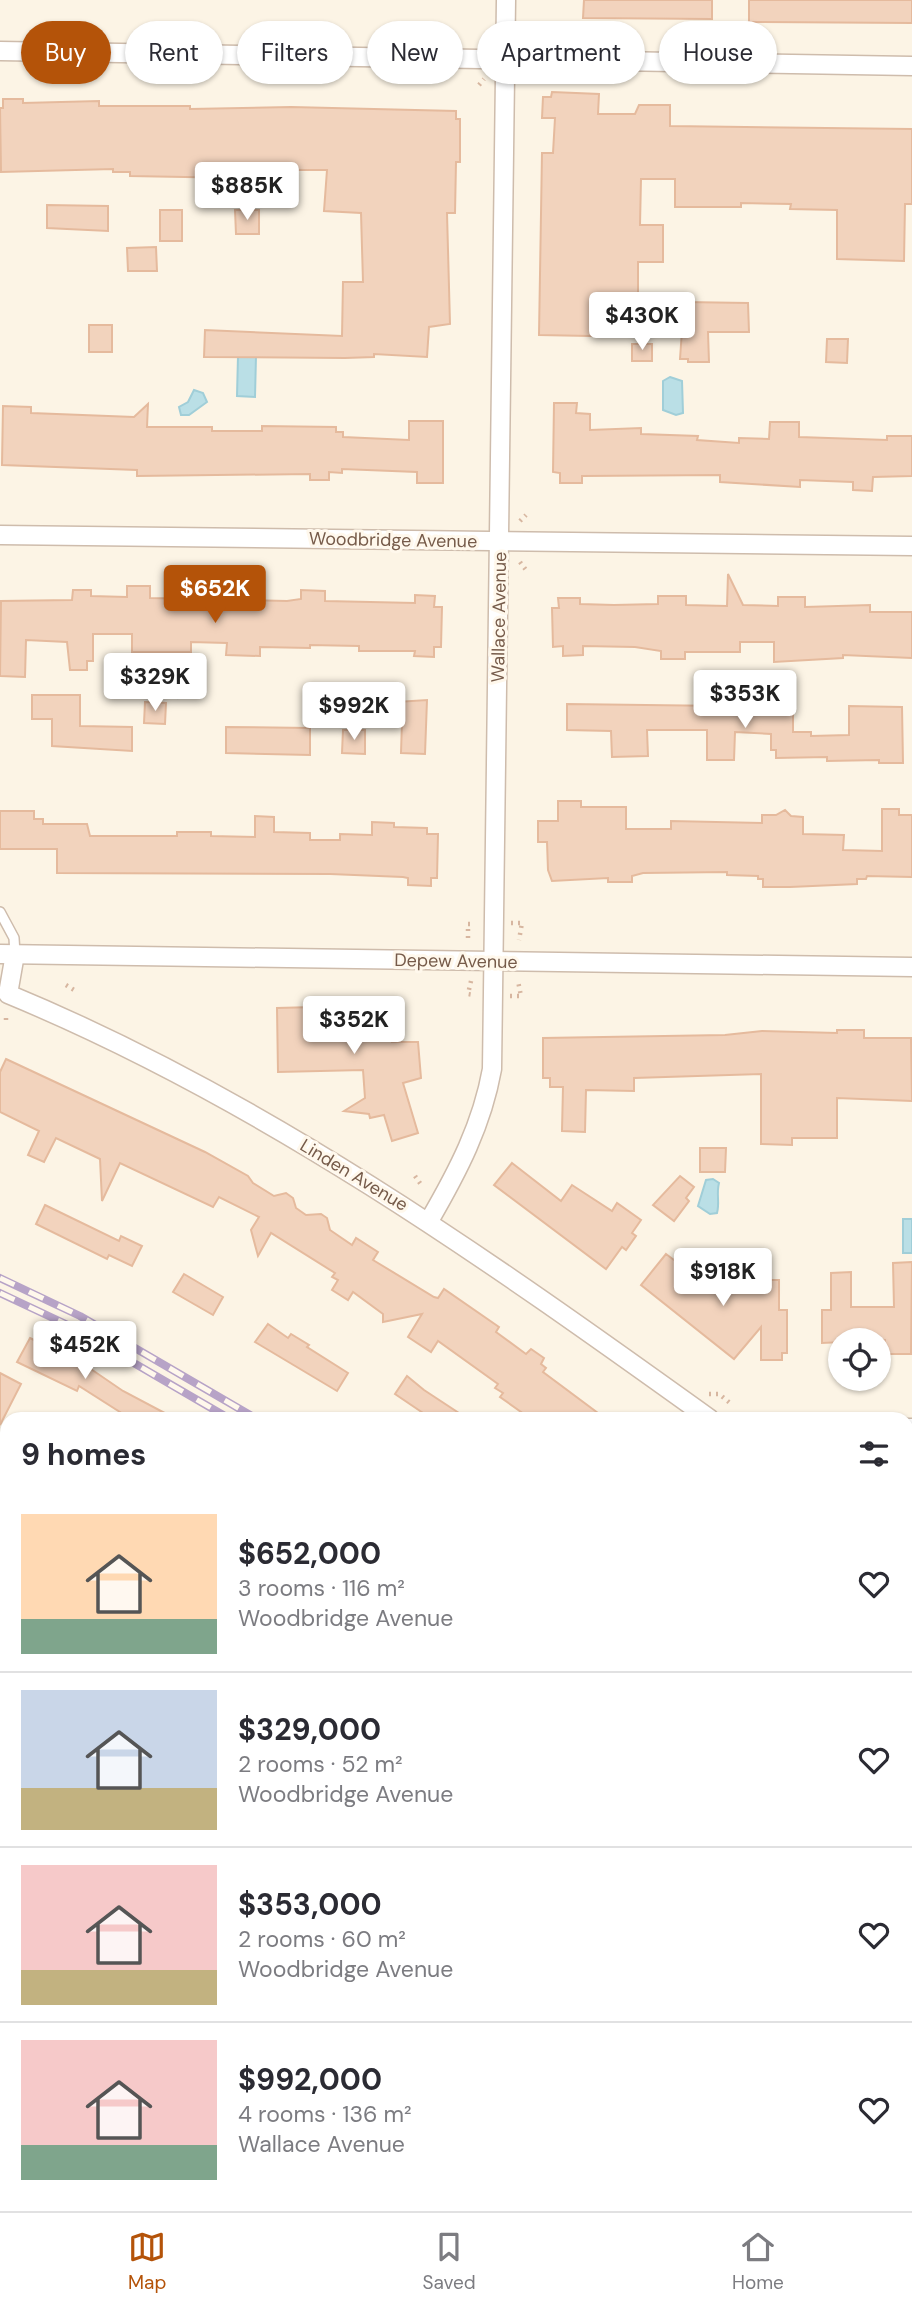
<!DOCTYPE html>
<meta charset="utf-8">
<style>
:root{--surface:#fff;--page:#f7f7f7;--text:#2b2b33;--muted:#7c7c81;--line:#e1e1e2;--accent:#b45309}
body{margin:0;font-family:"DM Sans",sans-serif;background:var(--page);color:var(--text);height:100vh;display:flex;flex-direction:column;font-size:26px;white-space:nowrap}
*{box-sizing:border-box;margin:0}
p{font-size:23px;color:var(--muted)}
.icon{flex:none;width:38px;height:38px;fill:none;stroke:currentColor;stroke-width:2;stroke-linecap:round;stroke-linejoin:round}
.map{position:relative;flex:1;overflow:hidden}
.side{position:absolute;left:0px;top:1412px;width:914px;height:800px;display:flex;flex-direction:column;background:var(--surface);border-radius:21px 21px 0 0;box-shadow:0 2px 5px #0004}
.side>*{flex:none}
.guide{position:absolute;left:21px;top:21px;width:872px;height:63px;display:flex;gap:14px}
.tools{position:absolute;left:828px;top:1328px;display:grid;gap:14px}
.tools a{display:grid;place-items:center;width:63px;height:63px;border-radius:50%;background:var(--surface);box-shadow:0 2px 5px #0004;font-size:35px}
.price{position:absolute;translate:-50% -60px;padding:0 16px;border-radius:7px;background:#fff;color:#222;font-size:23px;line-height:46px;filter:drop-shadow(0 2px 4px #0008)}
.price::after{content:'';position:absolute;left:50%;top:42px;width:21px;height:16px;margin-left:-10px;background:inherit;clip-path:polygon(0 0,100% 0,50% 100%)}
.price.active{background:var(--accent);color:#fff}
ul{padding:0;list-style:none}
li{display:flex;align-items:center;gap:21px;height:175px;padding:0 21px}
li+li{border-top:2px solid var(--line)}
li span{display:grid;place-items:center;flex:none;width:196px;height:140px;border-radius:0px;color:#555}
li>.icon{margin-inline-start:auto}
span .icon{width:84px;height:84px;fill:#fffc;stroke-width:1}
li b{font-size:30px}
h2{display:flex;justify-content:space-between;align-items:center;height:84px;padding:0 21px;font-size:30px}
.tag{padding:0 24px;border-radius:32px;background:var(--surface);box-shadow:0 2px 5px #0004;font-size:24px;line-height:63px}
.tag.active{background:var(--accent);color:#fff}
.tabs{display:flex;justify-content:space-around;align-items:center;height:98px;border-top:2px solid var(--line);background:var(--surface);font-size:19px;color:var(--muted)}
.tabs a{display:grid;justify-items:center;gap:4px}
.tabs .active{color:var(--accent)}
.map>svg:first-child{display:block}
</style>
<div class="map">
<svg width="912" height="2211" viewBox="0 0 912 2211">
<rect width="100%" height="100%" fill="#fcf4e5"/>
<g fill="#badfe6" stroke="#a0ced8" stroke-width="2">
<polygon points="238,356 256,356 255,397 237,396"/>
<polygon points="670,377 682,381 683,413 676,415 663,410 663,381"/>
<polygon points="194,390 203,393 207,402 189,415 181,415 179,407 188,402"/>
<path d="M182 664H187C192 674 192 684 190 694L178 698 173 693 175 667Z"/>
<path d="M713 1179 719 1183C716 1194 720 1202 717 1213L710 1214 698 1206 706 1180Z"/>
<rect x="903" y="1219" width="9" height="34"/>
</g>
<g fill="#f2d3bd" stroke="#e5ba9d" stroke-width="2">
<polygon points="584,0 712,0 712,19 583,18"/>
<polygon points="749,0 912,0 912,23 749,22"/>
<polygon points="552,92 599,94 598,114 635,114 639,105 670,105 670,126 912,129 912,204 905,204 904,261 837,259 837,210 790,209 791,204 741,203 741,207 675,207 675,179 641,179 640,225 663,225 663,262 638,262 638,297 643,297 641,337 539,335 542,153 553,153 555,118 542,118 543,97 551,97"/>
<polygon points="3,99 23,99 23,103 99,101 99,106 190,106 190,109 291,107 456,111 456,119 460,119 460,162 456,162 455,213 447,213 450,324 429,327 427,357 374,354 374,357 345,358 204,357 205,330 342,336 343,282 363,282 361,213 324,211 327,170 290,170 291,176 240,178 130,176 130,172 113,172 113,169 1,172 0,108 3,108"/>
<polygon points="47,205 108,206 108,231 47,228"/>
<rect x="160" y="210" width="22" height="31"/>
<polygon points="235,210 259,210 259,234 236,234"/>
<polygon points="156,247 157,271 128,271 127,248"/>
<polygon points="684,302 748,303 749,332 708,332 709,362 688,362 688,359 680,359"/>
<rect x="89" y="325" width="23" height="27"/>
<polygon points="827,339 848,339 847,363 826,362"/>
<rect x="632" y="344" width="20" height="17"/>
<polygon points="554,403 577,403 576,413 590,414 590,430 641,428 641,434 698,436 697,440 739,443 739,438 769,439 770,422 799,422 799,437 887,440 887,436 912,436 912,476 873,477 872,491 853,490 853,482 800,480 800,487 720,482 720,475 582,476 582,483 560,483 560,473 553,472"/>
<polygon points="148,404 147,427 212,427 212,431 262,431 262,426 336,427 336,432 343,432 343,437 409,440 409,421 443,421 443,483 417,483 417,472 342,469 342,473 329,472 329,480 310,480 310,474 137,476 137,470 2,465 3,406 31,407 31,413 134,417"/>
<polygon points="728,574 743,605 778,606 778,597 805,597 805,607 870,605 870,612 912,612 912,658 843,655 843,658 774,662 774,642 740,642 740,652 685,652 685,659 661,659 661,651 635,647 583,646 583,655 563,656 563,646 553,647 552,608 559,608 558,598 580,598 580,604 614,605 658,604 658,596 686,596 686,605 727,606"/>
<polygon points="127,586 150,586 150,598 287,601 301,599 301,590 325,591 325,601 415,603 415,595 435,596 434,607 442,607 441,647 434,647 434,657 414,656 415,651 359,651 359,646 310,645 310,648 260,647 260,656 226,655 227,643 191,642 191,652 132,652 132,634 93,634 93,661 87,661 87,670 70,670 67,642 26,640 25,677 0,676 1,601 72,600 73,590 91,590 91,596 127,597"/>
<polygon points="32,695 80,695 80,726 132,727 132,751 52,746 52,719 32,719"/>
<polygon points="427,700 425,754 401,753 402,722 380,722 381,703"/>
<polygon points="145,702 166,703 165,724 144,723"/>
<polygon points="567,704 793,707 793,732 811,732 811,736 849,735 849,706 902,707 903,763 879,763 879,760 827,761 827,757 776,758 776,750 771,750 771,734 735,732 734,760 707,760 707,730 647,730 648,756 612,757 611,731 567,730"/>
<polygon points="226,727 310,728 310,755 226,753"/>
<polygon points="343,730 365,730 365,754 342,753"/>
<polygon points="558,801 581,801 581,807 626,807 626,829 671,829 671,821 762,823 762,815 776,815 785,810 791,816 803,817 803,834 844,835 843,850 882,851 882,809 899,809 899,815 912,815 912,877 867,876 866,879 857,879 857,884 790,887 763,887 763,879 758,879 758,876 727,875 727,872 643,873 632,876 632,882 608,882 608,878 552,881 548,870 547,842 538,842 538,821 558,821"/>
<polygon points="0,811 34,811 34,819 43,819 43,824 87,824 90,836 177,836 177,832 211,832 211,836 255,837 255,816 274,817 274,832 310,833 310,840 340,840 340,834 372,835 372,822 394,823 394,827 427,828 427,834 438,834 437,878 431,878 431,886 408,885 408,878 403,877 330,874 57,873 57,849 0,849"/>
<polygon points="391,1005 392,1042 418,1042 421,1078 403,1083 418,1133 392,1141 384,1115 370,1118 369,1114 344,1111 365,1098 363,1070 278,1072 277,1008"/>
<polygon points="837,1030 864,1030 864,1038 911,1038 912,1101 837,1098 837,1138 792,1138 792,1145 761,1144 761,1074 634,1078 634,1091 586,1090 585,1132 562,1131 563,1087 550,1087 550,1078 543,1078 543,1038 725,1035 762,1031 837,1033"/>
<polygon points="6,1059 205,1152 248,1176 253,1183 274,1196 286,1193 293,1198 296,1208 306,1215 321,1214 327,1218 330,1230 352,1245 356,1238 378,1252 373,1260 434,1297 438,1298 444,1289 499,1327 496,1332 526,1354 531,1349 544,1358 541,1364 546,1368 543,1372 606,1419 531,1419 500,1397 503,1393 495,1388 498,1384 438,1341 431,1352 408,1337 422,1314 383,1322 383,1314 353,1292 348,1300 332,1290 338,1280 332,1277 335,1273 271,1233 258,1256 251,1230 259,1217 219,1197 213,1207 120,1163 102,1201 100,1159 56,1138 44,1162 28,1155 39,1131 0,1112 0,1072"/>
<polygon points="700,1148 726,1148 725,1172 700,1172"/>
<polygon points="512,1163 561,1201 572,1185 612,1211 617,1203 641,1220 632,1233 636,1236 626,1250 622,1247 606,1269 494,1185"/>
<polygon points="680,1176 694,1187 686,1198 689,1201 674,1221 653,1205"/>
<polygon points="45,1205 119,1241 121,1236 142,1246 132,1266 109,1255 107,1259 36,1224"/>
<polygon points="666,1254 682,1266 685,1262 713,1283 757,1285 757,1280 779,1280 779,1310 787,1310 787,1353 782,1353 782,1360 761,1360 761,1327 734,1359 641,1285"/>
<polygon points="912,1262 911,1354 885,1354 885,1340 822,1343 822,1310 831,1310 831,1273 851,1272 851,1307 894,1307 893,1263"/>
<polygon points="184,1274 223,1297 213,1315 173,1292"/>
<polygon points="268,1324 288,1338 291,1334 309,1345 307,1347 348,1373 337,1391 255,1342"/>
<polygon points="30,1338 85,1365 123,1391 176,1419 131,1419 79,1386 77,1391 17,1362"/>
<polygon points="0,1373 21,1384 0,1425"/>
<polygon points="407,1376 424,1390 468,1419 432,1419 395,1394"/>
</g>
<g fill="none" stroke-linecap="round" stroke-linejoin="round">
<g stroke="#cebcac" stroke-width="12">
<polyline id="service" points="0,912 14,938 15,954"/>
</g>
<g stroke="#cebcac" stroke-width="21">
<g id="minor">
<polyline points="0,51 912,66"/>
<polyline points="0,535 912,546"/>
<polyline points="0,954 912,967"/>
<path d="M15 954 8 994C262 1099 487 1259 710 1419"/>
<path d="M429 1221C458 1171 482 1125 492 1069L506 0"/>
<polyline points="906,1428 912,1428"/>
<polyline points="0,1519 7,1523"/>
<polyline points="906,1598 912,1603"/>
<polyline points="0,1617 7,1605"/>
<polyline points="241,2211 241,2205"/>
<polyline points="611,2211 611,2205"/>
</g>
</g>
<g stroke="#d7b6a0" stroke-width="4.5" stroke-dasharray="2 5" stroke-linecap="butt">
<polyline points="479,85 484,79"/>
<polyline points="520,521 526,515"/>
<polyline points="520,562 526,570"/>
<polyline points="511,923 522,923 519,940"/>
<polyline points="468,938 468,924 475,924"/>
<polyline points="471,981 468,994 474,995"/>
<polyline points="66,985 74,990"/>
<polyline points="510,996 521,996 518,981"/>
<polyline points="6,1018 6,1021"/>
<polyline points="415,1176 422,1186"/>
<polyline points="709,1394 719,1394 730,1403"/>
</g>
<use href="#service" stroke="#fff" stroke-width="9"/>
<use href="#minor" stroke="#fff" stroke-width="18"/>
<g stroke="#b7a3c7" stroke-width="8">
<g id="rail">
<polyline points="0,1278 80,1316 257,1419"/>
<polyline points="0,1293 72,1327 230,1419"/>
<polyline points="906,1961 912,1967"/>
<polyline points="906,1978 912,1984"/>
</g>
</g>
<use href="#rail" stroke="#fff8ec" stroke-width="5" stroke-dasharray="16" stroke-linecap="butt"/>
</g>
<g text-anchor="middle" stroke-width="6" stroke-linejoin="round" paint-order="stroke">
<g font-size="18" fill="#765b4a" stroke="#fff8ec">
<text transform="translate(393 540) rotate(1)" y="6">Woodbridge Avenue</text>
<text transform="translate(499 617) rotate(-89)" y="6">Wallace Avenue</text>
<text transform="translate(456 961) rotate(1)" y="6">Depew Avenue</text>
<text transform="translate(354 1175) rotate(31)" y="6">Linden Avenue</text>
</g>
</g>
</svg>
<div class="tools">
<a><svg class="icon" aria-label="locate" viewBox="0 0 24 24"><circle cx="12" cy="12" r="6"/><path d="M12 2v4M12 18v4M2 12h4M18 12h4"/></svg></a>
</div>
<b class="price" style="left:247px;top:222px">$885K</b>
<b class="price" style="left:642px;top:352px">$430K</b>
<b class="price active" style="left:215px;top:625px">$652K</b>
<b class="price" style="left:155px;top:713px">$329K</b>
<b class="price" style="left:745px;top:730px">$353K</b>
<b class="price" style="left:354px;top:742px">$992K</b>
<b class="price" style="left:354px;top:1056px">$352K</b>
<b class="price" style="left:723px;top:1308px">$918K</b>
<b class="price" style="left:85px;top:1381px">$452K</b>
<div class="guide">
<a class="tag active">Buy</a>
<a class="tag">Rent</a>
<a class="tag">Filters</a>
<a class="tag">New</a>
<a class="tag">Apartment</a>
<a class="tag">House</a>
</div>
<section class="side">
<h2>9 homes<svg class="icon" aria-label="filters" viewBox="0 0 24 24"><path d="M4 7h16M4 17h16"/><circle cx="9" cy="7" r="2"/><circle cx="15" cy="17" r="2"/></svg></h2>
<ul>
<li><span style="background:linear-gradient(#ffd9b3 75%,#7fa58c 0)"><svg class="icon" aria-label="home" viewBox="0 0 24 24"><path d="M3 11l9-7 9 7M6 9v11h12V9"/></svg></span><div><b>$652,000</b><p>3 rooms · 116 m²</p><p>Woodbridge Avenue</p></div><svg class="icon" aria-label="heart" viewBox="0 0 24 24"><path d="M12 20l-8-8c-3-5 5-10 8-4 3-6 11-1 8 4z"/></svg></li>
<li><span style="background:linear-gradient(#c9d6e8 70%,#c2b280 0)"><svg class="icon" aria-label="home" viewBox="0 0 24 24"><path d="M3 11l9-7 9 7M6 9v11h12V9"/></svg></span><div><b>$329,000</b><p>2 rooms · 52 m²</p><p>Woodbridge Avenue</p></div><svg class="icon" aria-label="heart" viewBox="0 0 24 24"><path d="M12 20l-8-8c-3-5 5-10 8-4 3-6 11-1 8 4z"/></svg></li>
<li><span style="background:linear-gradient(#f6c9c9 75%,#c2b280 0)"><svg class="icon" aria-label="home" viewBox="0 0 24 24"><path d="M3 11l9-7 9 7M6 9v11h12V9"/></svg></span><div><b>$353,000</b><p>2 rooms · 60 m²</p><p>Woodbridge Avenue</p></div><svg class="icon" aria-label="heart" viewBox="0 0 24 24"><path d="M12 20l-8-8c-3-5 5-10 8-4 3-6 11-1 8 4z"/></svg></li>
<li><span style="background:linear-gradient(#f6c9c9 75%,#7fa58c 0)"><svg class="icon" aria-label="home" viewBox="0 0 24 24"><path d="M3 11l9-7 9 7M6 9v11h12V9"/></svg></span><div><b>$992,000</b><p>4 rooms · 136 m²</p><p>Wallace Avenue</p></div><svg class="icon" aria-label="heart" viewBox="0 0 24 24"><path d="M12 20l-8-8c-3-5 5-10 8-4 3-6 11-1 8 4z"/></svg></li>
</ul>
</section>
</div>
<nav class="tabs">
<a class="active"><svg class="icon" aria-label="map" viewBox="0 0 24 24"><path d="M3 6l6-2 6 2 6-2v14l-6 2-6-2-6 2zM9 4v14M15 6v14"/></svg>Map</a>
<a><svg class="icon" aria-label="saved" viewBox="0 0 24 24"><path d="M7 4h10v16l-5-4-5 4z"/></svg>Saved</a>
<a><svg class="icon" aria-label="home" viewBox="0 0 24 24"><path d="M3 11l9-7 9 7M6 9v11h12V9"/></svg>Home</a>
</nav>
